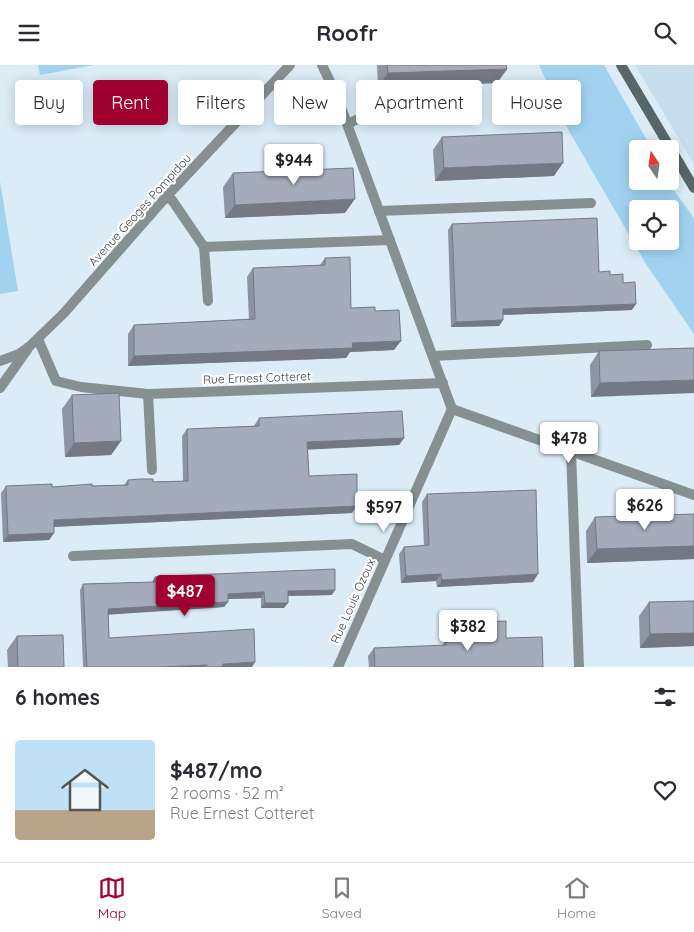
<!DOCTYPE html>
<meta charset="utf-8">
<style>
:root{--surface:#fff;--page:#f7f7f7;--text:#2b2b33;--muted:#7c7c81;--line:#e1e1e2;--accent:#a1012f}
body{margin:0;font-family:Quicksand,sans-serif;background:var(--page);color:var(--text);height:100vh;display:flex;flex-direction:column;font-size:19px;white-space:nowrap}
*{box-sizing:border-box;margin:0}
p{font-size:16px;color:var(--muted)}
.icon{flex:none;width:28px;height:28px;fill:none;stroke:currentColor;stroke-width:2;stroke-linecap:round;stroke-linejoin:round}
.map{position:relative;height:602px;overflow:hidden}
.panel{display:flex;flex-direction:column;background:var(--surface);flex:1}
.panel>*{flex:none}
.banner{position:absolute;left:15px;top:15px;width:665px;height:45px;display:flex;gap:10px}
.needle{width:32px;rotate:347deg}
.tools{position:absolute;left:629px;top:75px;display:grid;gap:10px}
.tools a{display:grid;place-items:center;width:50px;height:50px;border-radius:5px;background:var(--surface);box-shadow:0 2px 12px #0003;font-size:25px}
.price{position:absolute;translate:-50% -42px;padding:0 11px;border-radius:5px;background:#fff;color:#222;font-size:16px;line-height:32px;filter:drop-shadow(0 1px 2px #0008)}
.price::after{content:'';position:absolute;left:50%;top:30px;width:15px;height:11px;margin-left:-8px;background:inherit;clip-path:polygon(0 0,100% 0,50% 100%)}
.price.active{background:var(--accent);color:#fff}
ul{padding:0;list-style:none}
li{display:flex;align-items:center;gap:15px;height:125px;padding:0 15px}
li span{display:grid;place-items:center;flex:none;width:140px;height:100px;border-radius:5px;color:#555}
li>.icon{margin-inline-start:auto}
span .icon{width:60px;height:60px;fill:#fffc;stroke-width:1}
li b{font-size:21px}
h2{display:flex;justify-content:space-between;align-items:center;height:60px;padding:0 15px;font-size:21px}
.pill{padding:0 18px;border-radius:5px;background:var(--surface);box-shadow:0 2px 12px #0003;font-size:18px;line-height:45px}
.pill.active{background:var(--accent);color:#fff}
header{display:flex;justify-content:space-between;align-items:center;height:65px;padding:0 15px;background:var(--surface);font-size:22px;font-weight:700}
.menu{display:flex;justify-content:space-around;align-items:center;height:70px;border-top:1px solid var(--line);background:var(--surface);font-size:14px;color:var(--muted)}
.menu a{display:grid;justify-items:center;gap:2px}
.menu .active{color:var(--accent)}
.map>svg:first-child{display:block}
</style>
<header><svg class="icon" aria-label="menu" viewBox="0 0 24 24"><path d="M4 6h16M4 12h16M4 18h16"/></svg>Roofr<svg class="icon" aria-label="search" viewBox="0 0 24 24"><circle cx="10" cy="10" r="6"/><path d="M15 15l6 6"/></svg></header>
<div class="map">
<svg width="694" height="602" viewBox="0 0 694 602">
<rect width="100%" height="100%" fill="#dbecf7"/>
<polygon fill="#c7deee" points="635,0 694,0 694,99"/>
<g fill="#a1d3f1" fill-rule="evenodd">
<polygon points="38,0 94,0 40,10"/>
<path d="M539 0H604L652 84H638V116H670C675 130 687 141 694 154V269L646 199 569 66ZM638 144H670V176H638Z"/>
<polygon points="0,116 18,226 0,229"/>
</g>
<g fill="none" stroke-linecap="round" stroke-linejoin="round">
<g stroke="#879091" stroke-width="10">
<polyline points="322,0 336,29 452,344"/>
<polyline points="347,59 365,51 468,50"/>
<polyline points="166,132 172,135 204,182 390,175"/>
<polyline points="379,146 591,138"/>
<polyline points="204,182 208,236"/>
<polyline points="38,274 56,316 81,322 148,329"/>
<polyline points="433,291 647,280"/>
<polyline points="0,296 19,289 30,281 64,248 166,132 290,0"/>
<polyline points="0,323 27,285"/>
<polyline points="452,344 694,430"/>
<polyline points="571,386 579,602"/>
<polyline points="152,405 148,329 443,318"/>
<polyline points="73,491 352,479 385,495"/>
<polyline points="338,602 452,344"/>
</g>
<polyline stroke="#596667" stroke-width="10" points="621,0 694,123"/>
</g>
<g fill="#8d94a1">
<polygon points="377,0 506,0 507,4 497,18 378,22"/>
<polygon points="442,72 554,111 435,116 433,85"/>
<polygon points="233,108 345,148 225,153 223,122"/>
<polygon points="452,159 599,207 623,218 632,245 503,250 503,255 499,261 451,262 448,165"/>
<polygon points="325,193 351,243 375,246 394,285 350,287 346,293 128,301 128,269 134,260 249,254 247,212 253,203 320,200"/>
<polygon points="694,283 591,332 590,300 599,286"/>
<polygon points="72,330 121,376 111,390 65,392 62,344"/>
<polygon points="259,353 404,373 399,380 308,384 309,411 352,448 54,462 54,468 49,475 3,477 1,428 6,421 52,422 124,420 128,415 153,417 183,416 182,371 187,364 254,361"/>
<polygon points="427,429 533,517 437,522 436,516 401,518 399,489 404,482 424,481 422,437"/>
<polygon points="694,449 694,494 587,498 586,466 595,452"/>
<polygon points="155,512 332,530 288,531 284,543 261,543 261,533 228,534 228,537 224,542 108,549 109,573 252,602 83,602 80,525 83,519 152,517"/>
<polygon points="694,536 694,581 640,583 639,551 649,537"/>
<polygon points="481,557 506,573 543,602 369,602 368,591 374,583 442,581 445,576 475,574 475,565"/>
<polygon points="17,571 64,602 8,602 7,585"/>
</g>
<g fill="#737883">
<polygon points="507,4 497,18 378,22 388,8"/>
<polygon points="563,98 554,111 435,116 444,103"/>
<polygon points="355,134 345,148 225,153 235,140"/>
<polygon points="636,239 632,245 499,250 503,244"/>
<polygon points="503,255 499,261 451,262 456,257"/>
<polygon points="401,276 394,285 350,287 346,293 128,301 134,291 352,278"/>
<polygon points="694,315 694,328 591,332 600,318"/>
<polygon points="404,373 399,380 302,385 307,377"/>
<polygon points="121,376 111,390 65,392 74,378"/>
<polygon points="357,441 352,448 49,462 54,455"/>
<polygon points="54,468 49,475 3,477 8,470"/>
<polygon points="694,481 694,494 587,498 597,484"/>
<polygon points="441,509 436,516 401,518 406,511"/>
<polygon points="538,509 533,517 437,522 442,515"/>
<polygon points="335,525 332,530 284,531 288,526"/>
<polygon points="264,527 261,533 224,534 228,529"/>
<polygon points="228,537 224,542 104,550 108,544"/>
<polygon points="265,538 288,538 284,543 261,543"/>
<polygon points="694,568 694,581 640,583 650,569"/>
<polygon points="255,597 252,602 221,602 223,599"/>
<polygon points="207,600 205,602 158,602"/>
</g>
<g fill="#a4acbb" stroke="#737883">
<polygon points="387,0 506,0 507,4 388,8"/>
<polygon points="562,67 563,98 444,103 442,72"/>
<polygon points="353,103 355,134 235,140 233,108"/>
<polygon points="597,153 599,207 610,206 610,210 623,209 623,218 635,217 636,239 503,244 503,255 456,257 452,159"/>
<polygon points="350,192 351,243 375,242 375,246 399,245 401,276 352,278 353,283 134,291 134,260 255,254 253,203 325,200 325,193"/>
<polygon points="694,283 694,315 600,318 599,286"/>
<polygon points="119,328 121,376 74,378 72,330"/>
<polygon points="402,346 404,373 307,377 309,411 357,409 357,441 54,455 54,468 8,470 6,421 52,419 52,422 92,419 92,421 128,420 128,415 140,414 153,414 153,417 188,416 187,364 259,361 259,353"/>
<polygon points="536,425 538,509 442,515 441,509 406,511 404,482 429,480 427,429"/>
<polygon points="694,449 694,481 597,484 595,452"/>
<polygon points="335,504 335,525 288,526 288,538 265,538 264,527 228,529 228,537 108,544 109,573 254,564 255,597 223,599 222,602 207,602 207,600 159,602 87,602 83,519 155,517 155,512 167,511"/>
<polygon points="694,536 694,568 650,569 649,537"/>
<polygon points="506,556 506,573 542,572 543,602 375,602 374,583 446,580 445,576 481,574 481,557"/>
<polygon points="63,570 64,602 18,602 17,571"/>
</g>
<g text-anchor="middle" stroke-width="4.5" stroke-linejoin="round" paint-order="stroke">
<g font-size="12" fill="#373e42" stroke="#fff">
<text transform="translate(140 145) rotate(-48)" y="4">Avenue Geoges Pompidou</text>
<text transform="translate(257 313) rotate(-2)" y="4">Rue Ernest Cotteret</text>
<text transform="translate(353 536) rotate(-66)" y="4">Rue Louis Ozoux</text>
</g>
</g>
</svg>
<div class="tools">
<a><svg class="needle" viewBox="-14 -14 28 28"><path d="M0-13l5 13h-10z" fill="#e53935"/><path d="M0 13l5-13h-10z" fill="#7c7c81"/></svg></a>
<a><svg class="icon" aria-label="locate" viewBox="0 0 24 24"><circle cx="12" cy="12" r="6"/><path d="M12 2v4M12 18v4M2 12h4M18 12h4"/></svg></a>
</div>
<b class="price" style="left:294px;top:121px">$944</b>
<b class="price" style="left:569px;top:399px">$478</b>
<b class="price" style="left:645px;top:466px">$626</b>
<b class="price" style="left:384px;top:468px">$597</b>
<b class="price active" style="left:185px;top:552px">$487</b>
<b class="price" style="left:468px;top:587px">$382</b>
<div class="banner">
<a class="pill">Buy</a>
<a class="pill active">Rent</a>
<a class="pill">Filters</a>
<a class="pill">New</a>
<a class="pill">Apartment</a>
<a class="pill">House</a>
</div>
</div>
<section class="panel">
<h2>6 homes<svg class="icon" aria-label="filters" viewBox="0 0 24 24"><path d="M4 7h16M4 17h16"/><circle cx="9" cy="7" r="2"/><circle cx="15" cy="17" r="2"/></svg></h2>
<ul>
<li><span style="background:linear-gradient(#bfe0f5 70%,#b9a48a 0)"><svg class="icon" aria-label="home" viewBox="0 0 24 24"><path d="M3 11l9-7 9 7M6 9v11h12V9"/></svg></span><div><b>$487/mo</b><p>2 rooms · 52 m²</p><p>Rue Ernest Cotteret</p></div><svg class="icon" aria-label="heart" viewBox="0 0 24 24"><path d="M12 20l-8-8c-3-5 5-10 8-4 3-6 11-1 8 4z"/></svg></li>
</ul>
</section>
<nav class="menu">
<a class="active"><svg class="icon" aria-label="map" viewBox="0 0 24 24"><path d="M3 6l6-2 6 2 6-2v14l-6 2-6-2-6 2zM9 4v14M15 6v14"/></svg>Map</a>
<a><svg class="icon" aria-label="saved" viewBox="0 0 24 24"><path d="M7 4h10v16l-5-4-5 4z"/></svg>Saved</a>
<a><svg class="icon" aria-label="home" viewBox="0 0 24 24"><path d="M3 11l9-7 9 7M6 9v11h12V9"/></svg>Home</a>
</nav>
